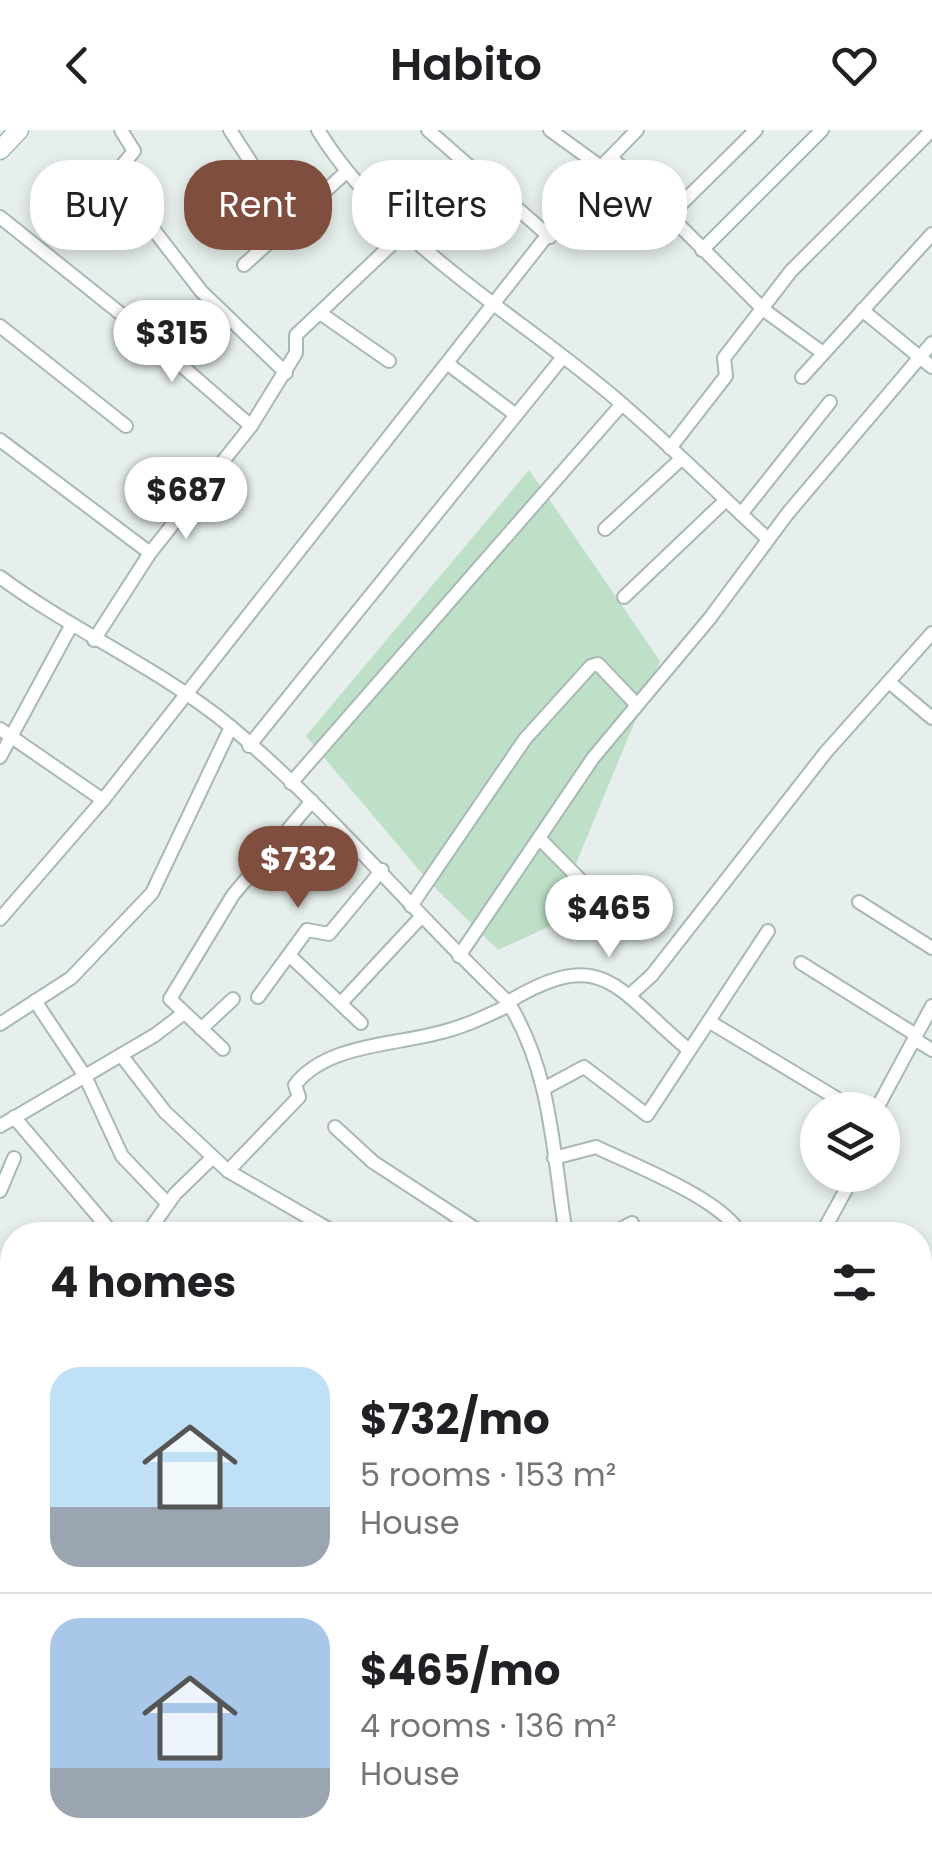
<!DOCTYPE html>
<meta charset="utf-8">
<style>
:root{--surface:#fff;--page:#f2f2f2;--text:#202124;--muted:#757577;--line:#e0e0e0;--accent:#7f4e3f}
body{margin:0;font-family:Poppins,sans-serif;background:var(--page);color:var(--text);height:100vh;display:flex;flex-direction:column;font-size:38px;white-space:nowrap}
*{box-sizing:border-box;margin:0}
p{font-size:32px;color:var(--muted)}
.icon{flex:none;width:55px;height:55px;fill:none;stroke:currentColor;stroke-width:2;stroke-linecap:round;stroke-linejoin:round}
.map{position:relative;flex:1;overflow:hidden}
.details{position:absolute;left:0px;top:1092px;width:932px;height:642px;display:flex;flex-direction:column;background:var(--surface);border-radius:40px 40px 0 0;box-shadow:0 5px 15px #0003}
.details>*{flex:none}
.hud{position:absolute;left:30px;top:30px;width:872px;height:90px;display:flex;gap:20px}
.controls{position:absolute;left:800px;top:962px;display:grid;gap:20px}
.controls a{display:grid;place-items:center;width:100px;height:100px;border-radius:50%;background:var(--surface);box-shadow:0 5px 15px #0003;font-size:50px}
.price{position:absolute;translate:-50% -85px;padding:0 22px;border-radius:35px;background:#fff;color:#222;font-size:32px;line-height:65px;filter:drop-shadow(0 2px 5px #0008)}
.price::after{content:'';position:absolute;left:50%;top:60px;width:30px;height:22px;margin-left:-15px;background:inherit;clip-path:polygon(0 0,100% 0,50% 100%)}
.price.selected{background:var(--accent);color:#fff}
ul{padding:0;list-style:none}
li{display:flex;align-items:center;gap:30px;height:250px;padding:0 50px}
li+li{border-top:2px solid var(--line)}
li span{display:grid;place-items:center;flex:none;width:280px;height:200px;border-radius:30px;color:#555}
li>.icon{margin-inline-start:auto}
span .icon{width:120px;height:120px;fill:#fffc;stroke-width:1}
li b{font-size:42px}
h2{display:flex;justify-content:space-between;align-items:center;height:120px;padding:0 50px;font-size:42px}
.pill{padding:0 35px;border-radius:40px;background:var(--surface);box-shadow:0 5px 15px #0003;font-size:35px;line-height:90px}
.pill.selected{background:var(--accent);color:#fff}
header{display:flex;justify-content:space-between;align-items:center;height:130px;padding:0 50px;background:var(--surface);font-size:45px;font-weight:600}
.map>svg:first-child{display:block}
</style>
<header><svg class="icon" aria-label="back" viewBox="0 0 24 24"><path d="M15 5l-7 7 7 7"/></svg>Habito<svg class="icon" aria-label="heart" viewBox="0 0 24 24"><path d="M12 20l-8-8c-3-5 5-10 8-4 3-6 11-1 8 4z"/></svg></header>
<div class="map">
<svg width="932" height="1734" viewBox="0 0 932 1734">
<rect width="100%" height="100%" fill="#e6efeb"/>
<g fill="#bfe0c8">
<polygon points="529,340 660,531 550,796 498,820 429,752 306,606"/>
<polygon points="308,1722 434,1723 418,1734 305,1734 301,1729"/>
<polygon points="522,1723 780,1723 778,1734 556,1734"/>
</g>
<g fill="none" stroke-linecap="round" stroke-linejoin="round">
<g stroke="#a8b8b2" stroke-width="16">
<g id="street">
<polyline points="121,0 134,21 116,43 116,51 201,161 286,243"/>
<polyline points="230,0 290,93"/>
<path d="M318 0C388 114 522 187 622 274 672 317 719 364 768 409"/>
<polyline points="428,0 550,107"/>
<polyline points="550,0 601,37"/>
<polyline points="611,27 764,180 823,223"/>
<polyline points="669,86 756,0"/>
<polyline points="0,87 136,196 251,296 296,223 296,205 407,100"/>
<polyline points="702,120 822,0"/>
<polyline points="244,135 344,44"/>
<polyline points="862,180 932,237"/>
<polyline points="320,183 389,231"/>
<polyline points="0,196 126,296"/>
<polyline points="448,234 516,285"/>
<polyline points="802,247 932,104"/>
<polyline points="0,310 150,423"/>
<polyline points="670,318 726,246 724,228 791,141 932,0"/>
<polyline points="741,384 830,272"/>
<polyline points="605,399 681,329"/>
<path d="M0 447C73 501 161 539 231 597 331 681 413 783 508 872 552 943 553 1024 566 1105"/>
<polyline points="624,467 726,370"/>
<polyline points="94,510 150,423 251,296"/>
<polyline points="889,552 932,588"/>
<polyline points="0,599 103,670"/>
<polyline points="249,616 563,227"/>
<polyline points="0,627 71,496"/>
<polyline points="291,653 622,274"/>
<polyline points="539,708 619,789"/>
<polyline points="859,772 932,818"/>
<polyline points="411,776 525,609 591,536 598,534 636,574"/>
<polyline points="0,789 103,670 601,37 637,0"/>
<polyline points="289,825 361,893"/>
<polyline points="459,826 593,628 710,488 788,383 932,213"/>
<polyline points="801,833 916,905"/>
<polyline points="630,865 652,845 826,622 932,503"/>
<polyline points="258,867 307,800 329,804 382,740"/>
<polyline points="35,871 85,946 122,1026 167,1073"/>
<path d="M508 872C605 814 616 860 689 920"/>
<polyline points="341,873 421,787"/>
<polyline points="710,892 856,980"/>
<polyline points="0,894 71,848 152,763 231,597"/>
<polyline points="201,899 233,869"/>
<polyline points="914,909 932,920"/>
<polyline points="223,919 170,869 233,765 312,671"/>
<polyline points="121,925 165,982 228,1041 339,1105"/>
<polyline points="545,958 584,937 647,985 768,801"/>
<polyline points="876,980 932,876"/>
<polyline points="14,987 114,1105"/>
<polyline points="0,996 155,905 184,883"/>
<polyline points="335,997 373,1032 485,1105"/>
<path d="M554 1028 596 1017C633 1035 723 1069 741 1105"/>
<path d="M228 1041 299 967 295 955C325 915 393 915 438 903 464 897 486 886 510 875"/>
<polyline points="0,1061 14,1028"/>
<polyline points="146,1105 175,1064 212,1028"/>
<polyline points="609,1105 632,1093"/>
<polyline points="821,1105 854,1045"/>
<polyline points="920,1161 932,1167"/>
<polyline points="0,1200 12,1176"/>
<polyline points="920,1255 932,1245"/>
<polyline points="0,1329 12,1311"/>
<polyline points="920,1446 932,1436"/>
<polyline points="0,1491 12,1480"/>
<polyline points="0,1555 12,1568"/>
<polyline points="0,1705 12,1695"/>
<polyline points="0,1721 13,1734"/>
<polyline points="919,1722 932,1731"/>
<polyline points="159,1734 172,1722"/>
<polyline points="266,1734 279,1722"/>
<polyline points="408,1734 424,1722"/>
<polyline points="475,1734 478,1722"/>
</g>
</g>
<g stroke="#a4bbb3" stroke-width="21">
<polyline id="secondary" points="0,20 19,0"/>
</g>
<use href="#street" stroke="#fff" stroke-width="12"/>
<use href="#secondary" stroke="#fff" stroke-width="18"/>
</g>
</svg>
<div class="controls">
<a><svg class="icon" aria-label="layers" viewBox="0 0 24 24"><path d="M12 4l9 5-9 5-9-5zM3 14l9 5 9-5"/></svg></a>
</div>
<b class="price" style="left:172px;top:255px">$315</b>
<b class="price" style="left:186px;top:412px">$687</b>
<b class="price selected" style="left:298px;top:781px">$732</b>
<b class="price" style="left:609px;top:830px">$465</b>
<div class="hud">
<a class="pill">Buy</a>
<a class="pill selected">Rent</a>
<a class="pill">Filters</a>
<a class="pill">New</a>
</div>
<section class="details">
<h2>4 homes<svg class="icon" aria-label="filters" viewBox="0 0 24 24"><path d="M4 7h16M4 17h16"/><circle cx="9" cy="7" r="2"/><circle cx="15" cy="17" r="2"/></svg></h2>
<ul>
<li><span style="background:linear-gradient(#bfe0f5 70%,#9aa5b1 0)"><svg class="icon" aria-label="home" viewBox="0 0 24 24"><path d="M3 11l9-7 9 7M6 9v11h12V9"/></svg></span><div><b>$732/mo</b><p>5 rooms · 153 m²</p><p>House</p></div></li>
<li><span style="background:linear-gradient(#a9c7e8 75%,#9aa5b1 0)"><svg class="icon" aria-label="home" viewBox="0 0 24 24"><path d="M3 11l9-7 9 7M6 9v11h12V9"/></svg></span><div><b>$465/mo</b><p>4 rooms · 136 m²</p><p>House</p></div></li>
</ul>
</section>
</div>
